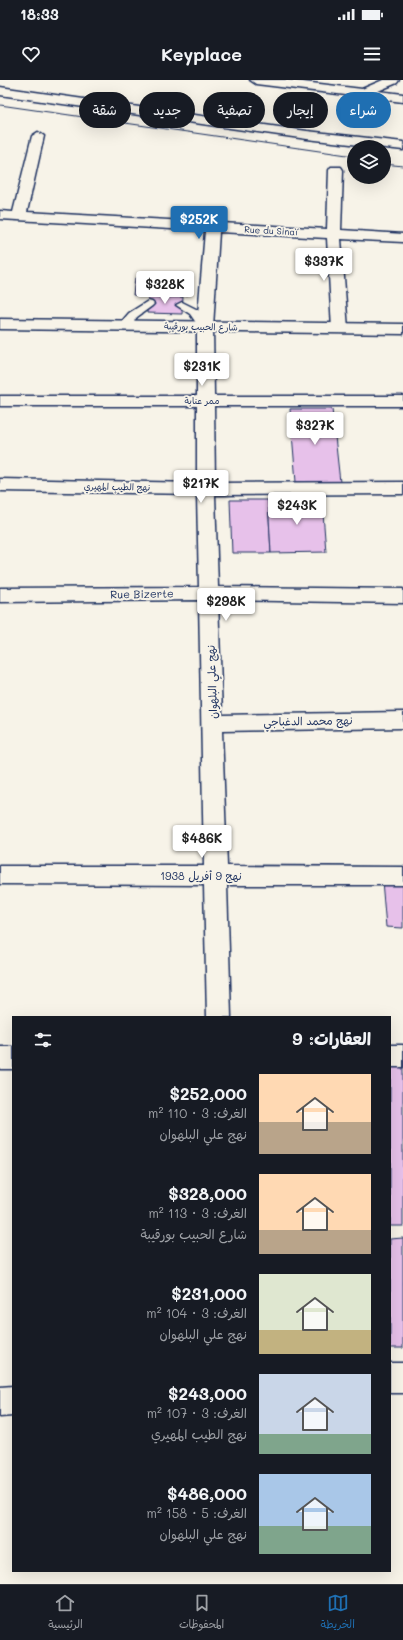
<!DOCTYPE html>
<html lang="ar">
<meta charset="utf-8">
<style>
:root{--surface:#171b24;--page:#20242c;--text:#f1f3f6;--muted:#9ea1a6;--line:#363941;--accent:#1f6fb2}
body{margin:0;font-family:Mali,"Playpen Sans Arabic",sans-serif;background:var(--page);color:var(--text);direction:rtl;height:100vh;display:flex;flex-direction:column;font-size:15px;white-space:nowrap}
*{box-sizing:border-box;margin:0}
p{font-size:13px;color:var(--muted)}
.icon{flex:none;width:22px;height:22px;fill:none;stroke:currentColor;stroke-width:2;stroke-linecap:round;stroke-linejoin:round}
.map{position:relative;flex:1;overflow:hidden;direction:ltr}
.sheet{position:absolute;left:12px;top:936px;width:379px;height:556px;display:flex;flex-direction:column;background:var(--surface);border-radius:0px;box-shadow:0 4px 16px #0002;direction:rtl}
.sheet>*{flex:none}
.guide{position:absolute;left:12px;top:12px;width:379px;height:36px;direction:rtl;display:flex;gap:8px}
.controls{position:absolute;left:347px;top:60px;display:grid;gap:8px}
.controls a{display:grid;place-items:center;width:44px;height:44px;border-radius:50%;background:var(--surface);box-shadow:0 4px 16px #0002;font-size:20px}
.price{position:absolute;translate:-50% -34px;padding:0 9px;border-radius:4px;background:#fff;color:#222;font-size:13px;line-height:26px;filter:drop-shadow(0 1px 2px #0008)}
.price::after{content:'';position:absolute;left:50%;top:24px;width:12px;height:9px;margin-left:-6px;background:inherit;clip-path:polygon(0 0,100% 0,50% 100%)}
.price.on{background:var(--accent);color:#fff}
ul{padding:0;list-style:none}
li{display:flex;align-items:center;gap:12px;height:100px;padding:0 20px}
li span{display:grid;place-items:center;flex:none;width:112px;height:80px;border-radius:0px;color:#555}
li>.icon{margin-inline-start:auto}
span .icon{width:48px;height:48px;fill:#fffc;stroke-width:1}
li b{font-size:17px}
h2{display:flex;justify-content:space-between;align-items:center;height:48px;padding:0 20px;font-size:17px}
.tag{padding:0 14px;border-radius:18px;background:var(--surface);box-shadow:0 4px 16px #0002;font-size:14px;line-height:36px}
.tag.on{background:var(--accent);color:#fff}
.status{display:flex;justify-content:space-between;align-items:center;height:28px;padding:0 20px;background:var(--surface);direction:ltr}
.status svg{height:11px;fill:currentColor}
header{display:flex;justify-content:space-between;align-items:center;height:52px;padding:0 20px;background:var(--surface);font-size:18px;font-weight:700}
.tabs{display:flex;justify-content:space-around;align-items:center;height:56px;border-top:1px solid var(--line);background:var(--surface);font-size:11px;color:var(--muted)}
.tabs a{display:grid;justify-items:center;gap:2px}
.tabs .on{color:var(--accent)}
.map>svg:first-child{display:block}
</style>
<div class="status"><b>18:33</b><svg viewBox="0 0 49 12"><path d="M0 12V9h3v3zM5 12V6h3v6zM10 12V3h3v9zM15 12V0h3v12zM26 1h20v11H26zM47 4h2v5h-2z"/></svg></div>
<header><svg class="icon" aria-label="menu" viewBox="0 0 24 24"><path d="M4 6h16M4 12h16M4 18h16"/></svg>Keyplace<svg class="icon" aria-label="heart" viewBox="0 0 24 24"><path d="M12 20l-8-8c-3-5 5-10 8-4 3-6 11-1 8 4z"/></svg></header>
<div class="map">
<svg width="403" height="1504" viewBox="0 0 403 1504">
<rect width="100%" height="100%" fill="#f7f3e8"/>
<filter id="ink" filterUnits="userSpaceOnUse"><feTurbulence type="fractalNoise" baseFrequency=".025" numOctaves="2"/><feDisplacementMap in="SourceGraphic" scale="8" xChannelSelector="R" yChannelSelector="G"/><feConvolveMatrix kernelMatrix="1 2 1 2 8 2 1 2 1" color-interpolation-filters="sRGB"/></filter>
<g filter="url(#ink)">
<g fill="#e7c1ea" stroke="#1b2f5e">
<polygon points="135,198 188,198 188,215 133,215"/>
<polygon points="148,217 183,217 182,234 147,233"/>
<polygon points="290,329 332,329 340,402 296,402"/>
<polygon points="230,420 268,420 271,473 232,473"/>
<polygon points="268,420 322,420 326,472 271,473"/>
<polygon points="382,801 403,801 403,848 386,847"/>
<rect x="390" y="987" width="13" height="159"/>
<polygon points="403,1158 403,1268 390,1268 390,1159"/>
</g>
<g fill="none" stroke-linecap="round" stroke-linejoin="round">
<g stroke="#1b2f5e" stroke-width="3">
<g id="service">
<polygon points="148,221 152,222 154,224 152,226 137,237 128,249 120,249 118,246 129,233"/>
<polygon points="182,222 198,230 211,247 209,250 201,250 190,234 176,225"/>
</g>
</g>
<g stroke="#1b2f5e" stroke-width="3">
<g id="pedestrian">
<rect x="390" y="1283" width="13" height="30"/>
<polygon points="13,1306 13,1336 0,1337 0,1307"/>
</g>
</g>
<g stroke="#1b2f5e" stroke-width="3">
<g id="minor">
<polygon points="250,0 286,0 362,9 383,0 399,0 397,3 378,11 403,14 403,22 256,4"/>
<polygon points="0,7 307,51 403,62 403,70 307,59 0,15"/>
<polygon points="38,52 44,56 27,132 327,149 329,90 331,87 341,87 343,90 341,150 403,154 403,162 341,159 348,249 345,252 335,252 332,249 327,158 219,152 213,247 214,316 403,316 403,326 214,326 215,403 403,402 403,414 215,415 218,507 403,509 403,523 218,520 222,635 403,632 403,648 222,651 227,786 403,787 403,805 227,805 231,937 207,937 204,805 0,804 0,786 204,786 199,520 0,522 0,508 199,507 197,414 0,411 0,399 197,403 197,326 0,326 0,316 197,316 197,247 205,151 0,139 0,131 13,132 32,56"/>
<rect x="390" y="965" width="13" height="22"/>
<rect x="0" y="967" width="13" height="22"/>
</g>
</g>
<g stroke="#1b2f5e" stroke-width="3">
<polygon id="secondary" points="0,239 403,244 403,254 0,249"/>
</g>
<use href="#service" fill="#f7f3e8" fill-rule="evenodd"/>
<use href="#pedestrian" fill="#f7f3e8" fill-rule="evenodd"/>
<use href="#minor" fill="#f7f3e8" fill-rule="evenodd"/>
<use href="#secondary" fill="#f7f3e8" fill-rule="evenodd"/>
<g stroke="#1b2f5e" stroke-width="1">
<polyline points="0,25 354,76"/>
<polyline points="384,84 403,86"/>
</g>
</g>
</g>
<g text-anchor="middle" stroke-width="4" stroke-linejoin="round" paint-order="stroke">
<g font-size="9" fill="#1b2f5e" stroke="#f7f3e8">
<text transform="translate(271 151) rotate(3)" y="3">Rue du Sinaï</text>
<text transform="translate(201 247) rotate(1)" y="3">شارع الحبيب بورقيبة</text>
<text x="202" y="324">ممر عنابة</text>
<text transform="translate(117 407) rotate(1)" y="3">نهج الطيب المهيري</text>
</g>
<g font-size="11" fill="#1b2f5e" stroke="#f7f3e8">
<text transform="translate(142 514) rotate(-1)" y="4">Rue Bizerte</text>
<text transform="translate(212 602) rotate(-92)" y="4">نهج علي البلهوان</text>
<text transform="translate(308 641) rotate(-1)" y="4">نهج محمد الدغباجي</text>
<text x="201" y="800">نهج 9 أفريل 1938</text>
</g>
</g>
</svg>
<div class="controls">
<a><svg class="icon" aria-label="layers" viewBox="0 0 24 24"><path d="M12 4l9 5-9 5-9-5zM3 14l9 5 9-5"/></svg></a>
</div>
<b class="price on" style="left:199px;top:160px">$252K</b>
<b class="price" style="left:324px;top:202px">$337K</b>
<b class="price" style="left:165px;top:225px">$328K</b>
<b class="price" style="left:202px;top:307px">$231K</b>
<b class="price" style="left:315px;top:366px">$327K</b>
<b class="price" style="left:201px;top:424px">$217K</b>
<b class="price" style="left:297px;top:446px">$243K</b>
<b class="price" style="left:226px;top:542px">$298K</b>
<b class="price" style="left:202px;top:779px">$486K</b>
<div class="guide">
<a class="tag on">شراء</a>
<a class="tag">إيجار</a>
<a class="tag">تصفية</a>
<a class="tag">جديد</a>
<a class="tag">شقة</a>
</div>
<section class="sheet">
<h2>العقارات: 9<svg class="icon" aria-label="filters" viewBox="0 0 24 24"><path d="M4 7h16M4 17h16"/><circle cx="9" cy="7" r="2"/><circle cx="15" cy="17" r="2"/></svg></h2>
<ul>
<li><span style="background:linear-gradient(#ffd9b3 60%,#b9a48a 0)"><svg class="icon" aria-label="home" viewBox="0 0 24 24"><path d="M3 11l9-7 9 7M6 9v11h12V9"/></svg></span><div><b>$252,000</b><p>الغرف: 3 · 110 m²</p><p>نهج علي البلهوان</p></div></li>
<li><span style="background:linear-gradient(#ffd9b3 70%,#b9a48a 0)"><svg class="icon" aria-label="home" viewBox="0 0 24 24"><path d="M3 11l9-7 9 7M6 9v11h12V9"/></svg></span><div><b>$328,000</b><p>الغرف: 3 · 113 m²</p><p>شارع الحبيب بورقيبة</p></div></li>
<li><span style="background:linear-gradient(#dfe7d0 70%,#c2b280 0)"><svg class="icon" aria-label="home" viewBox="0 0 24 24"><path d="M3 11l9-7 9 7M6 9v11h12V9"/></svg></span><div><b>$231,000</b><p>الغرف: 3 · 104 m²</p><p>نهج علي البلهوان</p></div></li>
<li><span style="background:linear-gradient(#c9d6e8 75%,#7fa58c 0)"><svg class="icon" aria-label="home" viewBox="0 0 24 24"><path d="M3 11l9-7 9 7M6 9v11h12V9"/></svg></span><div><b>$243,000</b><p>الغرف: 3 · 107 m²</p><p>نهج الطيب المهيري</p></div></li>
<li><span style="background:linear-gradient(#a9c7e8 65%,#7fa58c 0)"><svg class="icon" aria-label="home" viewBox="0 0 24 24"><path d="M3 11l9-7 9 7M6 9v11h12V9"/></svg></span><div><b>$486,000</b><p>الغرف: 5 · 158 m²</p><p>نهج علي البلهوان</p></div></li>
</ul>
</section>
</div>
<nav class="tabs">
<a class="on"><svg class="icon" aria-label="map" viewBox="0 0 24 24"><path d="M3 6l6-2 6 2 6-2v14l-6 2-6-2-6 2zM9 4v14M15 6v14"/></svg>الخريطة</a>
<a><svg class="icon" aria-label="saved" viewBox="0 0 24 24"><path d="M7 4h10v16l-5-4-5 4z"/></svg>المحفوظات</a>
<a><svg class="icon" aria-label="home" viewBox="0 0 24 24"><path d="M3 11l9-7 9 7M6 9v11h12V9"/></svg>الرئيسية</a>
</nav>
